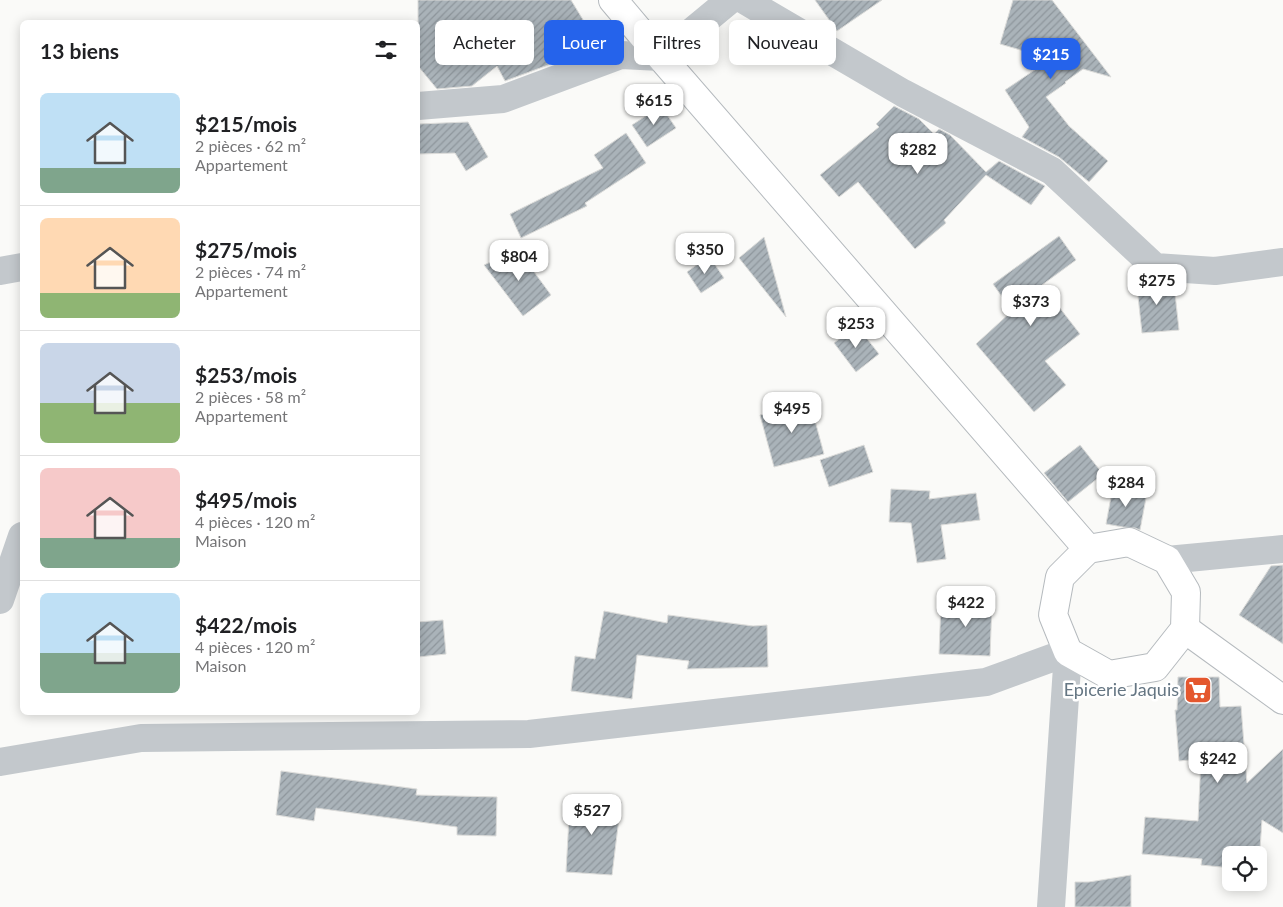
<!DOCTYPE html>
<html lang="fr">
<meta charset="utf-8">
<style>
:root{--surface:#fff;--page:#f6f6f6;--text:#202124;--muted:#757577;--line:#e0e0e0;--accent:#2563eb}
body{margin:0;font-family:Lato,sans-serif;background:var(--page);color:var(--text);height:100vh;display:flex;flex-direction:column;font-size:19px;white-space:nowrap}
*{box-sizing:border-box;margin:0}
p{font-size:16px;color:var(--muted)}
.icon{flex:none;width:28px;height:28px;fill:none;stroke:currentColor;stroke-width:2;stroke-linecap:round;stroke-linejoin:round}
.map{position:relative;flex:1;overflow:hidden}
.details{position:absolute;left:20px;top:20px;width:400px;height:695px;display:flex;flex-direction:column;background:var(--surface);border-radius:8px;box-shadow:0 2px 12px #0003}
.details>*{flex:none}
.top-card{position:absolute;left:435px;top:20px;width:475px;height:45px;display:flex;gap:10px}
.tools{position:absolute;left:1222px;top:846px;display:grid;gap:10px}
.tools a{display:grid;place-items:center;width:45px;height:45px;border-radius:8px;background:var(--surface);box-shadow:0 2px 12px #0003;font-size:25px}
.price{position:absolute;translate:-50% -42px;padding:0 11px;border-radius:10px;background:#fff;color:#222;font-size:16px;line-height:32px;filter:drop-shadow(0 1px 2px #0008)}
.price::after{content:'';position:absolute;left:50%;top:30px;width:15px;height:11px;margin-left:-8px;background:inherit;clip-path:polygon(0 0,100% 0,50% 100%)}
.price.on{background:var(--accent);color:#fff}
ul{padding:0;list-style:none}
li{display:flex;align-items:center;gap:15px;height:125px;padding:0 20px}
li+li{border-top:1px solid var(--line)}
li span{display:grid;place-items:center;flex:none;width:140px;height:100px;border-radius:8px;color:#555}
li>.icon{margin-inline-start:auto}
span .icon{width:60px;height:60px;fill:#fffc;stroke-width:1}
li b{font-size:21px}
h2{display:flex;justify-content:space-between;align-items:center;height:60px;padding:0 20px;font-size:21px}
.chip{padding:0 18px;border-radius:8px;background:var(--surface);box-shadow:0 2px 12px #0003;font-size:18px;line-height:45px}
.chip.on{background:var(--accent);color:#fff}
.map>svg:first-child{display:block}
</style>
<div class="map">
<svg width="1283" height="907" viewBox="0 0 1283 907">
<defs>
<pattern id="building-hatch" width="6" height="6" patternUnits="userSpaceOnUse" patternTransform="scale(1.25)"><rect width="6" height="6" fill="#aab3b9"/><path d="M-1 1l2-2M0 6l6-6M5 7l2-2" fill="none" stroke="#8e969c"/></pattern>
</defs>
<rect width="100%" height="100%" fill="#fafaf8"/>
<g fill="url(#building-hatch)" stroke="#dcdcda">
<polygon points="418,0 571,0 599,46 505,81 497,66 472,86 437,89 418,66"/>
<polygon points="815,0 882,0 837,31"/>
<polygon points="1013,0 1052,0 1111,77 1083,69 1065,82 1066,83 1046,97 1069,126 1108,161 1089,182 1059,157 1022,137 1029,127 1005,90 1051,59 1000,44"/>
<polygon points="661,106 676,128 647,147 632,125"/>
<polygon points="894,106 919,119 934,134 939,129 950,135 986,172 999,161 1045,186 1031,205 986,175 944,220 946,223 915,249 858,182 839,197 820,175 879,127 876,124"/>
<polygon points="468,122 488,157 466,171 455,153 418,154 418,124"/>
<polygon points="626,133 646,163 585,203 587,206 521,238 510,214 603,168 594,155"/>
<polygon points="1059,236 1076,260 1042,285 1080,334 1045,361 1066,385 1034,412 976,344 1012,311 993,284"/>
<polygon points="764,237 786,317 739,258"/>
<polygon points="518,250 551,295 523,316 484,265"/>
<polygon points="709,256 724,278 701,293 687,272"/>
<polygon points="1143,277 1154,283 1174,284 1179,330 1142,333 1136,278"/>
<polygon points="857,326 879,354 856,372 834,343"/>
<polygon points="810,402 824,454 774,467 760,415"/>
<polygon points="864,445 873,472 829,487 820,460"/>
<polygon points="1080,445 1103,474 1068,502 1044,473"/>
<polygon points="1113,486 1147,493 1140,530 1135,528 1123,527 1106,524"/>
<polygon points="891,489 930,491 929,499 976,493 980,520 941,525 946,559 917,563 911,523 889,522"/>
<polygon points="1283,565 1283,644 1239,615 1271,566"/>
<polygon points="941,601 992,603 990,656 939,654"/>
<polygon points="604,611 667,623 668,615 753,626 767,625 768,667 687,669 689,661 637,655 632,699 571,691 575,656 595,659"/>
<polygon points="443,620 446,654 418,657 418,622"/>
<polygon points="1178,677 1219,677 1220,707 1241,706 1247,783 1283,749 1283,833 1262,820 1259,864 1259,855 1231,855 1231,868 1201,865 1202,859 1142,854 1145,817 1198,821 1201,759 1179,761 1175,710 1177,710"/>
<polygon points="281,771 417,789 416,795 497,797 496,836 457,835 457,827 316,808 314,821 276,815"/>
<polygon points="570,799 621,802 612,875 566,872"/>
<polygon points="1131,875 1131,907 1075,907 1075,882 1089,882"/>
</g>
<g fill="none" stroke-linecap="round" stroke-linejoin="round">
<g stroke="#b5babe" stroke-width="30">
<g id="major">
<polyline points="613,0 661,57 1088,549"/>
<polygon points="1129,542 1167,560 1186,592 1185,629 1155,667 1109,675 1068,652 1053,615 1060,577 1088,549"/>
<polyline points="1185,629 1283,700"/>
</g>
</g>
<g stroke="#c3c8cc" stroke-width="28">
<polyline points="744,0 903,93 1052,171 1155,267 1215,271 1283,262"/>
<polyline points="418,106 503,99 621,55 661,57 730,0"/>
<polyline points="0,271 22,267"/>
<polyline points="1167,560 1283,549"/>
<polyline points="0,600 22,536"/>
<polyline points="0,762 141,738 529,734 986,682 1068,652 1051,907"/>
</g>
<use href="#major" stroke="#fff" stroke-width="28"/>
</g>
<defs>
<g id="supermarket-square" transform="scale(1.4375)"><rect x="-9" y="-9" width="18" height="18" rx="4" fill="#e4572e" stroke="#fff"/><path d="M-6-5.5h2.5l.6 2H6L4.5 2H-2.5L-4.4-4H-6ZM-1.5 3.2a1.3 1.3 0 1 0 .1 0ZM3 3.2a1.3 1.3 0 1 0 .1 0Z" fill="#fff"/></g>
</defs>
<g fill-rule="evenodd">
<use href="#supermarket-square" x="1198" y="690"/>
</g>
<g text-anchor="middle" stroke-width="5" stroke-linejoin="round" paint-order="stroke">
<g font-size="18" fill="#657683" stroke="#fff" text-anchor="end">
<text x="1179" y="696">Epicerie Jaquis</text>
</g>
</g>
</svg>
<div class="tools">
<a><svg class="icon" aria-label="locate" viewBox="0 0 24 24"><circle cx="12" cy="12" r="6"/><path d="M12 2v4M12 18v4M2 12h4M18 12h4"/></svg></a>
</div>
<b class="price on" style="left:1051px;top:80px">$215</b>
<b class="price" style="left:654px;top:126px">$615</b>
<b class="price" style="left:918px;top:175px">$282</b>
<b class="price" style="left:705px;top:275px">$350</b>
<b class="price" style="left:519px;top:282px">$804</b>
<b class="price" style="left:1157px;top:306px">$275</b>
<b class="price" style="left:1031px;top:327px">$373</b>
<b class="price" style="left:856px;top:349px">$253</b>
<b class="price" style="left:792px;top:434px">$495</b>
<b class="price" style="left:1126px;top:508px">$284</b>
<b class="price" style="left:966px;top:628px">$422</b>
<b class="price" style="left:1218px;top:784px">$242</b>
<b class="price" style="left:592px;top:836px">$527</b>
<div class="top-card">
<a class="chip">Acheter</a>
<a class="chip on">Louer</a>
<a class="chip">Filtres</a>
<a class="chip">Nouveau</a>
</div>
<section class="details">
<h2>13 biens<svg class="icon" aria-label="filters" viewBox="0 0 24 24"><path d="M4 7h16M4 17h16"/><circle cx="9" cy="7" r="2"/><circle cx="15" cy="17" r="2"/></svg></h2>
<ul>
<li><span style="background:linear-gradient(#bfe0f5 75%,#7fa58c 0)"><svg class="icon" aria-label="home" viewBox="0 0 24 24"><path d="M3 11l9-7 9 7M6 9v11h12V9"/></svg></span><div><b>$215/mois</b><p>2 pièces · 62 m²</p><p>Appartement</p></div></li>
<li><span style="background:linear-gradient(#ffd9b3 75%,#8fb573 0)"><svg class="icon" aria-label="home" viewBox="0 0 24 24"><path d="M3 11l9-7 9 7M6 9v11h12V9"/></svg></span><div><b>$275/mois</b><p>2 pièces · 74 m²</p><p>Appartement</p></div></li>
<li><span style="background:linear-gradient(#c9d6e8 60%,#8fb573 0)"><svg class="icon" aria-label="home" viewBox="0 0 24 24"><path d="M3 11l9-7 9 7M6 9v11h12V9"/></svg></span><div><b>$253/mois</b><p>2 pièces · 58 m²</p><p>Appartement</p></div></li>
<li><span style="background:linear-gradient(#f6c9c9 70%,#7fa58c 0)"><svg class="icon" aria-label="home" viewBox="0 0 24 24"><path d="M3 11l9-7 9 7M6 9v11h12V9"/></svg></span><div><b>$495/mois</b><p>4 pièces · 120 m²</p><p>Maison</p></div></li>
<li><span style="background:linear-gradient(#bfe0f5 60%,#7fa58c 0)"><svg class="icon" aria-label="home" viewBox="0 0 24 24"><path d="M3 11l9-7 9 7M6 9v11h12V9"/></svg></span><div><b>$422/mois</b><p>4 pièces · 120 m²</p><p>Maison</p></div></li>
</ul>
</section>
</div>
